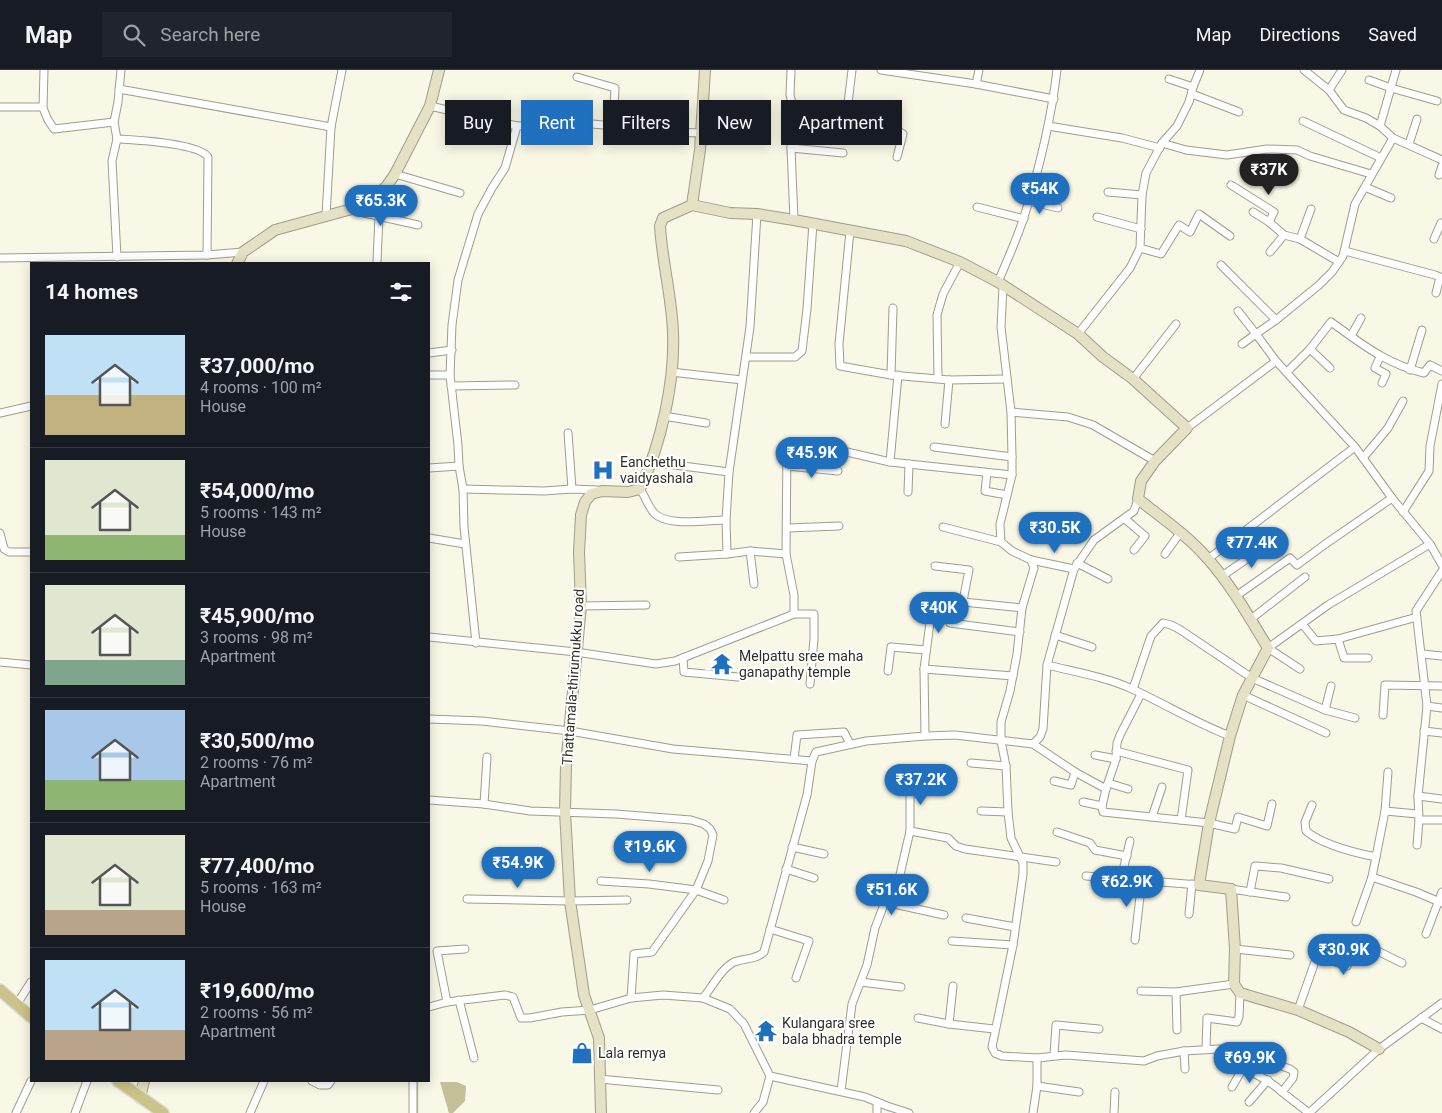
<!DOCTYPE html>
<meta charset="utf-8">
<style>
:root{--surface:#171b24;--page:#20242c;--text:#f1f3f6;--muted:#9ea1a6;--line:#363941;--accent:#1f70be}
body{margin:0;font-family:Roboto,sans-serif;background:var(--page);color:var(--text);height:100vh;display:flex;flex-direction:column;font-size:19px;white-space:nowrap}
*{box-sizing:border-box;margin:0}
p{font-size:16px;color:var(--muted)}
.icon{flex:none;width:28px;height:28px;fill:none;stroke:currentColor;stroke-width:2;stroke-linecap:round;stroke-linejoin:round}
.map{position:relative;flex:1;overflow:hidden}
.panel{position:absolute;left:30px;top:192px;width:400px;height:820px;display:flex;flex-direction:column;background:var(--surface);border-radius:0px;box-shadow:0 2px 12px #0003}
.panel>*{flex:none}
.hud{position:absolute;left:445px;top:30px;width:475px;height:45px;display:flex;gap:10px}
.price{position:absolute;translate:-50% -42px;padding:0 11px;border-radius:18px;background:var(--accent);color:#fff;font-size:16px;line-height:32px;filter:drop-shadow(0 1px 2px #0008)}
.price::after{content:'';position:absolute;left:50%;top:30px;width:15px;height:11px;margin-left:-8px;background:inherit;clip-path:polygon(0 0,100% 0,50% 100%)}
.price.current{background:#222;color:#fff}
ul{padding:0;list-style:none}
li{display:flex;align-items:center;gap:15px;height:125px;padding:0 15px}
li+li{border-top:1px solid var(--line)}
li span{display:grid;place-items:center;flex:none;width:140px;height:100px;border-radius:0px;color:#555}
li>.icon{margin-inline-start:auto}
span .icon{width:60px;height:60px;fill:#fffc;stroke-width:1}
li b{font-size:21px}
h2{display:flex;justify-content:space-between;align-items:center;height:60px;padding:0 15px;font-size:21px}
.chip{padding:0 18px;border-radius:0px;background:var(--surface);box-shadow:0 2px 12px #0003;font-size:18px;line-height:45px}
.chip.current{background:var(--accent);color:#fff}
header{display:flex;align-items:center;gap:30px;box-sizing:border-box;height:70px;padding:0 25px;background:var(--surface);border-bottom:1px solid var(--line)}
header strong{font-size:24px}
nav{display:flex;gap:28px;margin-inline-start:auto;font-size:18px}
.search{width:350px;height:45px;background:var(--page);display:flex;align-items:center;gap:12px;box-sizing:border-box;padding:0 18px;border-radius:0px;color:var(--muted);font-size:19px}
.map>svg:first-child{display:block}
</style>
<header>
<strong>Map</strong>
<div class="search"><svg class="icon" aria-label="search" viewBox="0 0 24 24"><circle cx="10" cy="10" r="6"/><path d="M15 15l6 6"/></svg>Search here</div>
<nav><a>Map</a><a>Directions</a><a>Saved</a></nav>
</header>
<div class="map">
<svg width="1442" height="1043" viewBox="0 0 1442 1043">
<rect width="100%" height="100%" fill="#f9f7e5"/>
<polygon fill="#c3bf98" points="457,1012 466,1016 465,1031 453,1043 449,1043 440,1012"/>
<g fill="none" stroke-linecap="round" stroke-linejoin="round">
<polyline stroke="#c3bf98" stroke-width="2.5" points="417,1043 417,1011"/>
<g stroke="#9f9d8c" stroke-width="9">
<g id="street">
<path d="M121 0 118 32 114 52 117 69C135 70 198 73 208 87L207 185"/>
<polyline points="791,0 790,25 794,41 791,78 794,150"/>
<polyline points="881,0 976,14 1054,29"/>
<polyline points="1304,0 1329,20 1344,40 1366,48 1380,56 1393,68"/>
<polyline points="577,7 615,18 613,56"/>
<polyline points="1169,9 1193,17"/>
<polyline points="1369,10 1391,18 1437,31"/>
<polyline points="976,14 979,0"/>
<polyline points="119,19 331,57"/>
<polyline points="1329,20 1342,0"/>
<polyline points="1192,24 1239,42"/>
<polyline points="430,36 517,56 582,53 613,56 634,61 701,63"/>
<polyline points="0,37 40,37 43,38 48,50 54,59 114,52"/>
<polyline points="43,38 44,0"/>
<polyline points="794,41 846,50 852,0"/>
<polyline points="846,50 900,62 903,64 897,87"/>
<polyline points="1303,51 1381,88"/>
<polyline points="1048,56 1122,68 1160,78"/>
<polyline points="1380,56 1396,0"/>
<polyline points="117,69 112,91 117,187"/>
<polyline points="1162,73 1186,80 1227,85 1267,79 1297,80 1310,86 1371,104"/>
<polyline points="1409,74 1417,49"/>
<polyline points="791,78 843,83"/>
<polyline points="395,104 460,123"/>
<polyline points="1439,105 1442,96"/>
<polyline points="1231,115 1274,142 1269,152"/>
<polyline points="1365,117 1391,128"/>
<polyline points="1108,122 1142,125"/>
<polyline points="1029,131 1058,138"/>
<polyline points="977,137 1024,149"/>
<polyline points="351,140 418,155"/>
<polyline points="1253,142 1269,152 1284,165 1300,169 1339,192"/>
<polyline points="326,146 331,57 342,0"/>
<polyline points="1097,147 1141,159"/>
<polyline points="850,161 839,274 840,296 891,305 949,310 1007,309"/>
<polyline points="1300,169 1311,139"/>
<polyline points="1434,169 1441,153 1442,154"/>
<polyline points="1140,178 1161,184 1179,155 1190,162 1199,144 1230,166"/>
<polyline points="1345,181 1435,205 1440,207 1436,223"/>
<polyline points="1270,182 1284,165"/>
<polyline points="0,188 207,185 243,182"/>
<polyline points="377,192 379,146"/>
<polyline points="1221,195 1276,250"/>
<path d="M998 212C1007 191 1017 169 1024 147 1039 100 1051 50 1057 0"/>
<polyline points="1003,216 1001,257 1011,342 1012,387 1012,405 1000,454 1001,472 1012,481 1031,490 1034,498 1022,538 1017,584 1010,621 1001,652 1001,671 1006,696 1008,742 1011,768 1023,793 1023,804 1013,875 992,977 995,983 1002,986 1037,988 1066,985 1144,991 1157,986 1184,981 1218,979 1235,980 1290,999 1294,1002 1293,1008 1282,1022 1309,1043"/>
<polyline points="1238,241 1256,264 1242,274"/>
<polyline points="1078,264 1130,198 1140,178 1142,125 1146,103 1162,73 1177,56 1189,32 1193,17 1200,0"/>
<polyline points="1351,266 1361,248"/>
<polyline points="1310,279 1330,298"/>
<polyline points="429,283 452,280"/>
<polyline points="746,287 795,287 802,281 807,239 813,153"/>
<polyline points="1380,287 1375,298 1386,304 1382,313"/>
<polyline points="1276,291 1256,264 1276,250 1319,215 1332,202 1343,186 1355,134 1393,68 1442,90"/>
<polyline points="1410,300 1422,260"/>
<polyline points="671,302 742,310"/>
<path d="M1287 302 1310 279 1331 252C1362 274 1386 294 1424 303L1430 295 1442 301"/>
<polyline points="429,305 450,305"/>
<polyline points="891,305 893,238"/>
<polyline points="938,308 937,245 943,224 960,192"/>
<polyline points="1133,309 1176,254"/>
<polyline points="451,316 515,315"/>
<polyline points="1011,342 1068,347 1093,355 1155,391"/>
<polyline points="0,343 31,336"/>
<polyline points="664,346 706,353"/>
<polyline points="945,354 949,310"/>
<polyline points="1187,358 1276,291 1355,377 1392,428 1430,474 1442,495"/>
<polyline points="568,363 572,419"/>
<polyline points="934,377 1012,387"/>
<polyline points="1363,388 1388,358 1403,331"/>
<polyline points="652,392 729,402"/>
<polyline points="890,392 898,305"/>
<polyline points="787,396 838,401"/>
<polyline points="429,398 459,396"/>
<polyline points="987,403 985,421 1007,425"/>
<polyline points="463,419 544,421 572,419 597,420"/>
<path d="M640 419C645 426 648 436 654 443 667 457 707 450 726 450"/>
<polyline points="908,422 909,394"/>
<polyline points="1403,442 1429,401 1430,376 1442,314"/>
<polyline points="1125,449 1145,466 1134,480"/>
<polyline points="943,457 1001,472"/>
<polyline points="788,458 839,456"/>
<polyline points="0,463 4,479 9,482 31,482"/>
<polyline points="429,468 465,474"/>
<polyline points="750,481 754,514"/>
<polyline points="727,484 750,481 786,484"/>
<polyline points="1165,484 1180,463"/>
<polyline points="679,487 727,484 726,450 729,402 750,257 757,144"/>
<polyline points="1208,489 1355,377"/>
<polyline points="1031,490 1074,499"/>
<polyline points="1077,493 1108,509"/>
<polyline points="935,496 969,500 963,531"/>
<polyline points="1222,506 1270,473"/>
<polyline points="1236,526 1290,488 1297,495 1324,475 1392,428"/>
<polyline points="581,536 646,535"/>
<polyline points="794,544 814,544 814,569 810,614"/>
<polyline points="1251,549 1305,507"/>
<polyline points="950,553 1020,562"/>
<polyline points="1303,555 1316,571 1338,569 1344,588 1368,588"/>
<polyline points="1055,565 1092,577"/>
<polyline points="429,567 576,582 656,594 675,591 794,544 794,525 786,484 787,376 790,372 804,372 890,392 1012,405"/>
<polyline points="1338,569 1417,547"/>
<polyline points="476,573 464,457 463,419 459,396 458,375 450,305 452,255 458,210 478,144 492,118 505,98 517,56"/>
<polyline points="1422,584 1442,586"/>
<polyline points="683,588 684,602 738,607"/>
<polyline points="0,592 31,595"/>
<path d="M1047 595C1075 602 1106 607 1132 619 1165 634 1196 653 1230 666"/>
<polyline points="924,599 1013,606"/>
<polyline points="1300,599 1268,578 1328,535 1430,474"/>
<polyline points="888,601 891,577 926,580"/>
<polyline points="1133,619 1151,566 1163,553 1171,555 1179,559 1252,608 1325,640 1331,616"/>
<polyline points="1243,625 1326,663"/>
<polyline points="1427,636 1442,638"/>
<polyline points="1325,640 1355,648"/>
<polyline points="1383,645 1385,615 1442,616"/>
<polyline points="429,649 482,651 570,661 673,679 812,691"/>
<polyline points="1424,661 1442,663"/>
<polyline points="925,666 924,599 933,529 1022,538"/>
<polyline points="1033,674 1040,667 1043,659 1047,595 1074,499 1094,470 1134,441 1138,429"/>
<polyline points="1116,681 1188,700 1181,750"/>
<polyline points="1095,685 1116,689"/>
<polyline points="794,689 797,665 844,662 850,674"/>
<polyline points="971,693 1006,696"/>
<polyline points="1054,711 1071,715 1075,702"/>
<polyline points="1108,713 1116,689 1117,673 1120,665 1141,624"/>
<polyline points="1106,719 1102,736 1103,742 1209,753 1235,759 1238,747 1267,756 1272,734"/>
<polyline points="1418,726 1442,729"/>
<polyline points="429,730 484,734 530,741 616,744 691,750 704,754 710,759 713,765 708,791 696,820 652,882 634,884 631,928"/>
<polyline points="1083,732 1102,736"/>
<polyline points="484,734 487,687"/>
<path d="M1312 735 1305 752 1306 761C1323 775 1356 783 1376 787L1385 741 1418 744"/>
<polyline points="981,741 1008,742"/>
<polyline points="1385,741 1388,702"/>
<polyline points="1152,747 1162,717"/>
<polyline points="1419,750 1442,750"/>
<polyline points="910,761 910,715 939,720"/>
<polyline points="1057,762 1090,773 1095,780 1127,786"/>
<polyline points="1417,775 1419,750 1418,726 1427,636 1416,541 1442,501"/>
<polyline points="792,777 824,784"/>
<polyline points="786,799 814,808"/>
<polyline points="1086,806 1199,815"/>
<polyline points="1372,807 1416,822 1442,833"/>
<polyline points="1121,809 1130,771"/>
<polyline points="601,811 649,814 696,820 724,830"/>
<polyline points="1231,819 1286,827"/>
<polyline points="1250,822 1255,796 1281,798 1329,809"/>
<polyline points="467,829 570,831 627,830"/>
<polyline points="885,832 944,845"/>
<polyline points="1189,844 1192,814"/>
<polyline points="966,848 1015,857"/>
<polyline points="1356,852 1372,807 1376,787"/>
<polyline points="770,859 809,871 796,908"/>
<polyline points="1426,864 1442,822"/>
<polyline points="1135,870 1142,809"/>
<polyline points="952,871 1013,875"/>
<polyline points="1235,879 1290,885"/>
<polyline points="861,912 901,917"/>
<polyline points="1141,921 1176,922 1234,914"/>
<polyline points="1176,922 1177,960"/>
<path d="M703 928C712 917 721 899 734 892 744 888 755 890 764 882L807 725 812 691 816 682 866 671 925 666 955 665 1033 674 1075 702 1106 719 1108 713 1128 719"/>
<polyline points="459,930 474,988"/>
<polyline points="447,932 437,881 465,879"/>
<polyline points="17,934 31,912"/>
<polyline points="429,937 447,932 505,925 513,927 521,948 530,948 562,942 590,940 631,928 663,925 703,928 730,939 744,954 770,1006 865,1027 887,1036 909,1043"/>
<polyline points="1298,940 1317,886 1347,896 1357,871 1402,893"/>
<polyline points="918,948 949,954 994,959"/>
<polyline points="1421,948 1442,959"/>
<polyline points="949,954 953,916"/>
<polyline points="1206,979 1207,948 1237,952 1239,947 1240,923"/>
<polyline points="1184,981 1185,999"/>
<polyline points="1054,985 1056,955 1099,959"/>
<path d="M1230 994C1250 1001 1267 1008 1282 1022"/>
<polyline points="599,1009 718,1020"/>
<polyline points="312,1011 320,1015 328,1015 331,1011"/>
<polyline points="413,1011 413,1043"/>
<polyline points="1037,1016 1079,1022"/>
<polyline points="1232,1017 1243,998"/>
<polyline points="841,1021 852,934 867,895 875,858 885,832 899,809 910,761 948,768 956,776 965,779 1056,792"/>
<polyline points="1249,1032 1268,1010"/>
<polyline points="16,1043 31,1011"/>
<polyline points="75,1043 87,1011"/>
<polyline points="250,1043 264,1011"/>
<polyline points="754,1043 763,1032 770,1006"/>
<polyline points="877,1043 877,1032"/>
<polyline points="1033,1043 1037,1016 1037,988"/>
<polyline points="1114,1043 1115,1022"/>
<polyline points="1309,1043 1379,979 1442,933"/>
</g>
</g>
<g stroke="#9f9d8c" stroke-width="12">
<g id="secondary">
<path d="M692 135 730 143 757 144 794 150 906 171 960 192 998 212 1078 264 1103 287 1133 309 1187 358 1155 391 1141 411 1138 429C1162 448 1188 466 1208 489 1232 516 1249 547 1268 578L1243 625 1230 666 1209 753 1199 815 1231 819 1235 879 1234 914 1240 923 1298 940 1349 962 1379 979"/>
<polyline points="237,194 243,182 275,160 359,137 386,117 395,104 430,36 439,0"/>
<polyline points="140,1028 144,1011"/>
<path d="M601 1043 599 968 584 925 570 831 565 742 566 695 581 536 579 482 581 445 585 432 591 424 602 421 628 422 640 419C661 374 675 312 673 263 672 227 662 192 660 156L663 148 692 135 700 80 705 0"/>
</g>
</g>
<g stroke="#dededd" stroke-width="14">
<g id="primary">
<polyline points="0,920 31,947"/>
<polyline points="118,1011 163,1043"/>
</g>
</g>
<use href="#street" stroke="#fff" stroke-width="7"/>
<use href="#secondary" stroke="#e5e1c4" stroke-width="10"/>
<use href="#primary" stroke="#cbc389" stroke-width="11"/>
</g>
<defs>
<g id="hospital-bare" transform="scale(1.725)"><path d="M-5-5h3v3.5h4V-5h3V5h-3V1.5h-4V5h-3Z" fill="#1f70be" stroke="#fff" stroke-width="2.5" paint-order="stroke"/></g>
<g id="temple-bare" transform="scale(1.725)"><path d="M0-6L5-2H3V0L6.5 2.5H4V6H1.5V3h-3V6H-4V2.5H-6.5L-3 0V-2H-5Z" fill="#1f70be" stroke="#fff" stroke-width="2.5" paint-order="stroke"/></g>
<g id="shop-bare" transform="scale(1.725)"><path d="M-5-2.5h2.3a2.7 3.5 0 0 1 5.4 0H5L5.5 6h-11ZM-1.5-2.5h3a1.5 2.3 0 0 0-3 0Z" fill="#1f70be" stroke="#fff" stroke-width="2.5" paint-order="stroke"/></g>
</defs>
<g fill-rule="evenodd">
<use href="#hospital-bare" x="603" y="400"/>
<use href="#temple-bare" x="722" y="594"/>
<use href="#temple-bare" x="766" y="961"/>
<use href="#shop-bare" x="582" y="983"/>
</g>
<g text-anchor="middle" stroke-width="4" stroke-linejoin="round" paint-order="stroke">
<g font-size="14" fill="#303029" stroke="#fff" text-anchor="start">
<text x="620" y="397">Eanchethu<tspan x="620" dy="16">vaidyashala</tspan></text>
<text x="739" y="591">Melpattu sree maha<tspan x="739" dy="16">ganapathy temple</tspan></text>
<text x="782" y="958">Kulangara sree<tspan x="782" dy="16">bala bhadra temple</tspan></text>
<text x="598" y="988">Lala remya</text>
</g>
<g font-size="14" fill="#303029" stroke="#fff">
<text transform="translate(573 607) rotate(-86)" y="5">Thattamala-thirumukku road</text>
</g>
</g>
</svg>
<b class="price current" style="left:1269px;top:126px">₹37K</b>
<b class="price" style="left:1040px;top:145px">₹54K</b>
<b class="price" style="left:381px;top:157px">₹65.3K</b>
<b class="price" style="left:812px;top:409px">₹45.9K</b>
<b class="price" style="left:1055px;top:484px">₹30.5K</b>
<b class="price" style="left:1252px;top:499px">₹77.4K</b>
<b class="price" style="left:939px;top:564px">₹40K</b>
<b class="price" style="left:921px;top:736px">₹37.2K</b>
<b class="price" style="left:650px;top:803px">₹19.6K</b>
<b class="price" style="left:518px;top:819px">₹54.9K</b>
<b class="price" style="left:1127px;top:838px">₹62.9K</b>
<b class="price" style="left:892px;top:846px">₹51.6K</b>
<b class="price" style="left:1344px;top:906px">₹30.9K</b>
<b class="price" style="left:1250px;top:1014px">₹69.9K</b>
<div class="hud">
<a class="chip">Buy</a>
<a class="chip current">Rent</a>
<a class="chip">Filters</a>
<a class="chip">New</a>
<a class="chip">Apartment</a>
</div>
<section class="panel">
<h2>14 homes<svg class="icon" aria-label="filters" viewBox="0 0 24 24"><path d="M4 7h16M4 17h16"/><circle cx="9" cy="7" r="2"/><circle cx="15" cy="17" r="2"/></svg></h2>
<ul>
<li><span style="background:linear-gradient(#bfe0f5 60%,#c2b280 0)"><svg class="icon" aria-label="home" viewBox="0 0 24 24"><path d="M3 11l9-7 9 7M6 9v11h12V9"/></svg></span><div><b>₹37,000/mo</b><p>4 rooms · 100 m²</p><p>House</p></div></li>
<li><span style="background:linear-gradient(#dfe7d0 75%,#8fb573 0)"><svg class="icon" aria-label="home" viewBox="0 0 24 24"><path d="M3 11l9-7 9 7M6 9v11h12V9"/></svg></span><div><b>₹54,000/mo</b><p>5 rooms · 143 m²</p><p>House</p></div></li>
<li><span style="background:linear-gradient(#dfe7d0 75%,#7fa58c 0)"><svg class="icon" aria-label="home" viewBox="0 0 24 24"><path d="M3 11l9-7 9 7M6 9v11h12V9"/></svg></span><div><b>₹45,900/mo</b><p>3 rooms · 98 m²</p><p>Apartment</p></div></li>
<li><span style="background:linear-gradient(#a9c7e8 70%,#8fb573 0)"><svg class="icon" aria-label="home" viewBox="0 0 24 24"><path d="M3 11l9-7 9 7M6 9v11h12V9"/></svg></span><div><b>₹30,500/mo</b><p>2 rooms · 76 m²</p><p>Apartment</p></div></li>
<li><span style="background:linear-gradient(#dfe7d0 75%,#b9a48a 0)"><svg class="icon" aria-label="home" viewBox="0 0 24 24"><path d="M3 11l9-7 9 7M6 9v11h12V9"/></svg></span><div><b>₹77,400/mo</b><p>5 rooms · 163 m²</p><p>House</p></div></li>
<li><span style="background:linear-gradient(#bfe0f5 70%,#b9a48a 0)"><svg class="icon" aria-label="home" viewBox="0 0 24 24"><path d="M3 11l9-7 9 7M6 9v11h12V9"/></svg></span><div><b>₹19,600/mo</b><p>2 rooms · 56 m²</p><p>Apartment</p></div></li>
</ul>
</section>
</div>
